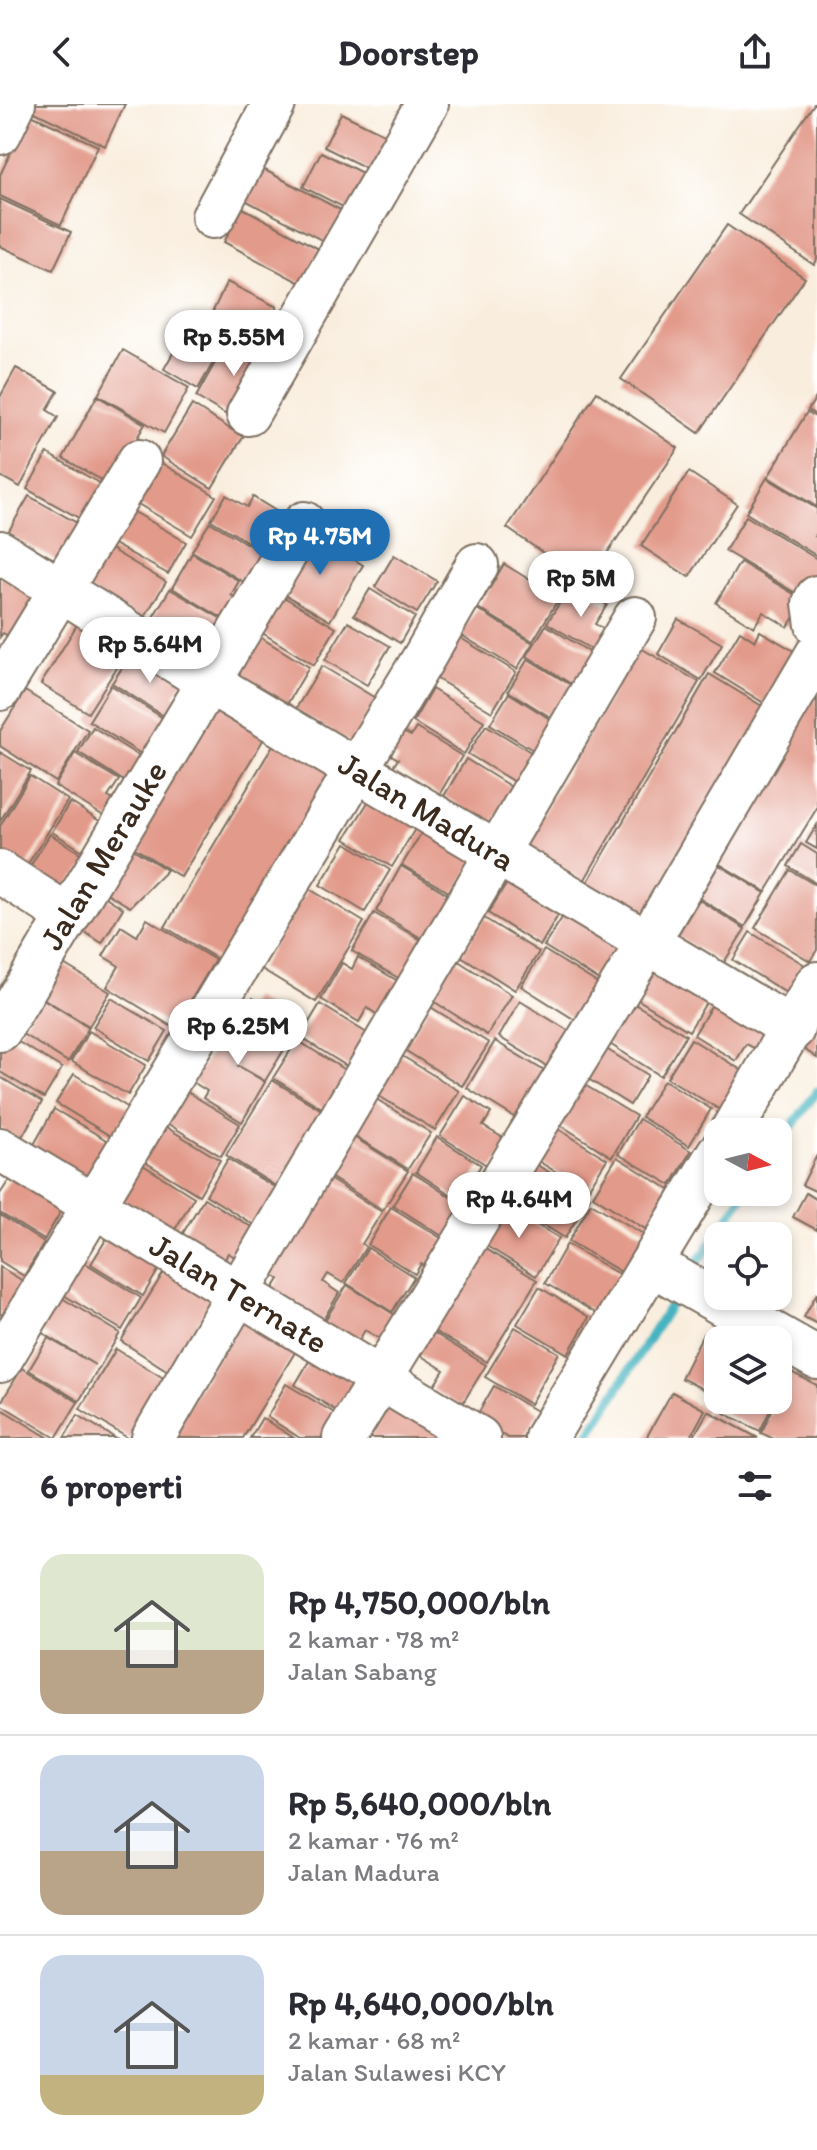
<!DOCTYPE html>
<html lang="id">
<meta charset="utf-8">
<style>
:root{--surface:#fff;--page:#f7f7f7;--text:#2b2b33;--muted:#7c7c81;--line:#e1e1e2;--accent:#1f6fb2}
body{margin:0;font-family:Itim,sans-serif;background:var(--page);color:var(--text);height:100vh;display:flex;flex-direction:column;font-size:30px;white-space:nowrap}
*{box-sizing:border-box;margin:0}
p{font-size:26px;color:var(--muted)}
.icon{flex:none;width:44px;height:44px;fill:none;stroke:currentColor;stroke-width:2;stroke-linecap:round;stroke-linejoin:round}
.map{position:relative;height:1334px;overflow:hidden}
.side{display:flex;flex-direction:column;background:var(--surface);flex:1}
.side>*{flex:none}
.needle{width:52px;rotate:97deg}
.buttons{position:absolute;left:704px;top:1014px;display:grid;gap:16px}
.buttons a{display:grid;place-items:center;width:88px;height:88px;border-radius:16px;background:var(--surface);box-shadow:0 4px 12px #0003;font-size:40px}
.price{position:absolute;translate:-50% -68px;padding:0 18px;border-radius:28px;background:#fff;color:#222;font-size:26px;line-height:52px;filter:drop-shadow(0 2px 4px #0008)}
.price::after{content:'';position:absolute;left:50%;top:48px;width:24px;height:18px;margin-left:-12px;background:inherit;clip-path:polygon(0 0,100% 0,50% 100%)}
.price.current{background:var(--accent);color:#fff}
ul{padding:0;list-style:none}
li{display:flex;align-items:center;gap:24px;height:200px;padding:0 40px}
li+li{border-top:2px solid var(--line)}
li span{display:grid;place-items:center;flex:none;width:224px;height:160px;border-radius:24px;color:#555}
li>.icon{margin-inline-start:auto}
span .icon{width:96px;height:96px;fill:#fffc;stroke-width:1}
li b{font-size:34px}
h2{display:flex;justify-content:space-between;align-items:center;height:96px;padding:0 40px;font-size:34px}
header{display:flex;justify-content:space-between;align-items:center;height:104px;padding:0 40px;background:var(--surface);font-size:36px;font-weight:700}
.map>svg:first-child{display:block}
</style>
<header><svg class="icon" aria-label="back" viewBox="0 0 24 24"><path d="M15 5l-7 7 7 7"/></svg>Doorstep<svg class="icon" aria-label="share" viewBox="0 0 24 24"><path d="M12 15V3M7 8l5-5 5 5M5 13v7h14v-7"/></svg></header>
<div class="map">
<svg width="817" height="1334" viewBox="0 0 817 1334">
<rect width="100%" height="100%" fill="#fff"/>
<filter id="ink" filterUnits="userSpaceOnUse"><feTurbulence type="fractalNoise" baseFrequency=".0125" numOctaves="2"/><feDisplacementMap in="SourceGraphic" scale="16" xChannelSelector="R" yChannelSelector="G"/><feConvolveMatrix kernelMatrix="1 2 1 2 8 2 1 2 1" color-interpolation-filters="sRGB"/></filter>
<filter id="wash" filterUnits="userSpaceOnUse"><feTurbulence type="fractalNoise" baseFrequency=".006" numOctaves="4" result="noise"/><feDisplacementMap in="SourceGraphic" scale="32" xChannelSelector="R" yChannelSelector="G"/><feGaussianBlur stdDeviation="1.8" result="paint"/><feColorMatrix in="noise" values="0 0 0 0 0 0 0 0 0 0 0 0 0 0 0 0 0 1.4 0 .05"/><feComposite in="paint" operator="in"/></filter>
<g filter="url(#wash)">
<rect width="100%" height="100%" fill="#f9eede"/>
<g fill="none" stroke-linecap="round" stroke-linejoin="round">
<g stroke="#45b4c0" stroke-width="9">
<polyline points="778,1042 817,987"/>
<polyline points="689,1171 746,1088"/>
<polyline points="587,1334 679,1187"/>
</g>
</g>
<g id="blocks">
<g fill="#e29a8a">
<polygon points="24,0 125,0 105,42 22,2"/>
<polygon points="814,0 817,0 817,156 814,161 739,110"/>
<polygon points="341,9 390,33 374,68 324,43"/>
<polygon points="29,10 98,42 61,121 0,92 0,71"/>
<polygon points="321,48 370,73 353,108 303,83"/>
<polygon points="259,63 350,111 333,142 243,95"/>
<polygon points="0,95 71,128 53,166 0,142"/>
<polygon points="243,104 330,151 311,185 224,138"/>
<polygon points="727,121 805,174 699,329 621,275"/>
<polygon points="227,178 277,203 259,237 210,213"/>
<polygon points="192,215 227,234 198,285 164,265"/>
<polygon points="230,232 271,255 237,317 196,293"/>
<polygon points="123,246 189,284 164,329 98,291"/>
<polygon points="16,264 58,287 47,306 58,313 20,383 0,372 0,293"/>
<polygon points="597,288 678,344 587,479 507,424"/>
<polygon points="97,292 145,320 110,381 63,354"/>
<polygon points="817,292 817,312 808,306"/>
<polygon points="192,301 243,333 212,384 161,352"/>
<polygon points="807,308 817,314 817,403 768,373"/>
<polygon points="47,349 106,383 86,418 27,385"/>
<polygon points="158,357 216,392 192,432 133,397"/>
<polygon points="689,368 737,400 689,473 641,442"/>
<polygon points="767,374 817,405 817,428 815,432 817,433 817,452 746,409"/>
<polygon points="226,391 247,403 253,393 289,415 268,450 211,416"/>
<polygon points="29,392 84,423 63,460 7,430"/>
<polygon points="131,406 186,438 168,470 112,439"/>
<polygon points="746,412 817,455 817,474 804,494 725,447"/>
<polygon points="210,418 264,450 247,480 192,447"/>
<polygon points="310,429 363,461 330,517 277,486"/>
<polygon points="109,444 166,478 142,517 86,484"/>
<polygon points="192,449 239,477 231,491 239,496 227,517 172,484"/>
<polygon points="394,451 437,477 417,509 375,483"/>
<polygon points="740,458 804,496 788,523 763,508 754,523 716,499"/>
<polygon points="504,460 559,494 533,537 478,504"/>
<polygon points="0,471 38,493 13,535 3,529 0,533"/>
<polygon points="572,479 607,501 595,520 612,530 599,550 547,519"/>
<polygon points="170,485 227,518 204,557 147,523"/>
<polygon points="370,485 415,513 400,539 354,511"/>
<polygon points="277,489 336,524 314,561 256,525"/>
<polygon points="477,505 533,539 517,565 461,531"/>
<polygon points="678,515 722,540 701,576 658,550"/>
<polygon points="348,518 390,542 367,581 325,556"/>
<polygon points="78,519 126,549 88,609 41,580"/>
<polygon points="546,521 599,554 579,585 527,552"/>
<polygon points="740,527 755,537 760,527 794,547 764,599 715,569"/>
<polygon points="253,529 309,563 286,602 230,568"/>
<polygon points="459,533 516,568 492,608 434,573"/>
<polygon points="639,543 699,578 584,777 524,742"/>
<polygon points="134,546 183,577 174,591 183,597 170,616 112,579"/>
<polygon points="528,555 579,586 560,619 508,587"/>
<polygon points="322,562 377,595 351,639 295,606"/>
<polygon points="709,570 767,605 644,816 586,781"/>
<polygon points="817,574 817,704 766,788 708,753"/>
<polygon points="111,581 171,619 149,655 89,617"/>
<polygon points="432,585 484,617 464,650 413,618"/>
<polygon points="25,587 88,626 56,678 0,642 0,627"/>
<polygon points="509,589 556,619 538,649 490,620"/>
<polygon points="214,592 269,626 181,773 127,739"/>
<polygon points="486,621 534,650 516,679 468,650"/>
<polygon points="93,623 147,657 132,682 78,648"/>
<polygon points="416,624 462,652 439,691 393,663 398,655 388,649 401,627 411,632"/>
<polygon points="279,631 338,667 224,859 165,823"/>
<polygon points="0,648 31,667 0,717"/>
<polygon points="75,649 119,676 108,693 120,700 110,716 55,682"/>
<polygon points="466,655 513,684 491,721 444,692"/>
<polygon points="30,672 68,696 26,763 0,747 0,722"/>
<polygon points="375,687 421,715 392,763 345,735"/>
<polygon points="70,698 104,720 86,749 52,728"/>
<polygon points="428,718 479,749 454,791 402,761"/>
<polygon points="817,721 817,745 806,739"/>
<polygon points="50,730 91,756 62,786 29,764"/>
<polygon points="346,739 390,766 365,808 320,781"/>
<polygon points="801,740 817,750 817,780 788,762"/>
<polygon points="126,741 167,766 130,803 100,785"/>
<polygon points="719,761 765,789 745,823 699,794"/>
<polygon points="401,762 459,797 433,841 376,807"/>
<polygon points="790,766 817,782 817,846 810,857 755,824"/>
<polygon points="513,770 563,803 540,842 488,809"/>
<polygon points="308,784 364,818 316,898 260,864"/>
<polygon points="96,787 123,804 102,839 75,822"/>
<polygon points="699,796 745,825 723,860 677,832"/>
<polygon points="567,806 625,841 602,878 544,842"/>
<polygon points="374,809 423,837 400,875 352,847"/>
<polygon points="484,814 539,848 515,886 461,852"/>
<polygon points="147,815 215,856 174,924 107,883 119,862 103,852 121,822 137,832"/>
<polygon points="750,828 805,861 788,890 733,856"/>
<polygon points="544,846 602,882 580,919 521,882"/>
<polygon points="656,852 713,887 689,927 632,892"/>
<polygon points="358,853 401,879 381,913 367,904 359,918 321,895 342,859 352,865"/>
<polygon points="455,855 512,891 487,931 430,895"/>
<polygon points="57,856 110,888 89,922 36,890"/>
<polygon points="40,893 89,923 68,958 19,928"/>
<polygon points="111,894 167,927 149,957 93,923"/>
<polygon points="253,894 299,922 287,942 241,914"/>
<polygon points="716,894 770,927 758,946 746,940 736,957 694,931"/>
<polygon points="520,897 569,927 548,963 499,933"/>
<polygon points="630,897 686,931 661,972 605,937"/>
<polygon points="320,900 370,931 350,964 300,933"/>
<polygon points="429,902 489,939 462,982 403,945"/>
<polygon points="228,909 285,944 265,977 237,961 265,978 242,1018 203,994 207,987 193,978 213,945"/>
<polygon points="817,919 817,954 801,943"/>
<polygon points="89,927 146,961 128,991 71,957"/>
<polygon points="5,930 62,964 44,994 0,968 0,939"/>
<polygon points="691,935 746,969 722,1007 667,974"/>
<polygon points="297,936 348,968 325,1006 273,974"/>
<polygon points="495,937 551,971 522,1018 467,984"/>
<polygon points="603,943 648,971 630,1001 585,973"/>
<polygon points="399,950 459,987 435,1026 374,989"/>
<polygon points="74,970 129,1004 112,1033 56,999"/>
<polygon points="0,973 42,998 20,1036 0,1024"/>
<polygon points="272,976 325,1008 279,1084 226,1051"/>
<polygon points="664,976 711,1005 689,1042 641,1013"/>
<polygon points="578,977 636,1012 612,1053 554,1017"/>
<polygon points="184,986 240,1020 221,1052 165,1018"/>
<polygon points="465,992 491,1009 483,1022 510,1038 493,1065 440,1032"/>
<polygon points="373,993 431,1029 408,1065 350,1029"/>
<polygon points="54,1005 113,1040 92,1078 32,1044"/>
<polygon points="639,1015 691,1047 671,1081 618,1050"/>
<polygon points="161,1020 220,1056 199,1091 140,1055"/>
<polygon points="550,1020 607,1055 587,1087 530,1052"/>
<polygon points="352,1032 408,1067 383,1106 327,1071"/>
<polygon points="437,1033 481,1061 459,1096 416,1068"/>
<polygon points="817,1051 817,1088 802,1081"/>
<polygon points="617,1053 670,1086 647,1126 593,1092"/>
<polygon points="228,1055 284,1089 262,1126 206,1091"/>
<polygon points="527,1055 590,1093 565,1134 503,1096"/>
<polygon points="135,1056 194,1093 174,1127 114,1090"/>
<polygon points="413,1069 466,1103 447,1135 393,1101"/>
<polygon points="13,1070 64,1102 44,1136 0,1109 0,1090"/>
<polygon points="326,1073 382,1108 362,1140 366,1143 343,1179 328,1170 323,1178 339,1189 321,1219 271,1188 279,1175 265,1167"/>
<polygon points="806,1089 817,1096 817,1126 793,1113"/>
<polygon points="204,1094 261,1129 243,1158 228,1149 223,1159 180,1134"/>
<polygon points="591,1099 645,1131 623,1169 569,1137"/>
<polygon points="502,1100 559,1134 536,1172 480,1138"/>
<polygon points="391,1103 449,1139 432,1167 421,1160 415,1170 368,1141"/>
<polygon points="0,1111 44,1139 24,1172 0,1157"/>
<polygon points="746,1121 762,1132 739,1132"/>
<polygon points="112,1126 163,1158 143,1192 91,1160"/>
<polygon points="567,1140 622,1172 599,1211 545,1179"/>
<polygon points="479,1141 537,1176 487,1258 429,1224"/>
<polygon points="368,1144 414,1173 392,1208 346,1179"/>
<polygon points="82,1157 141,1194 122,1226 62,1190"/>
<polygon points="169,1160 216,1190 168,1267 121,1237"/>
<polygon points="0,1163 28,1180 8,1214 0,1210"/>
<polygon points="347,1181 395,1211 380,1235 365,1226 355,1243 322,1221"/>
<polygon points="539,1183 589,1213 568,1250 517,1220"/>
<polygon points="817,1189 817,1220 804,1213"/>
<polygon points="57,1191 120,1229 79,1297 29,1266 48,1234 95,1261 36,1225"/>
<polygon points="245,1207 300,1240 243,1334 168,1334"/>
<polygon points="515,1223 559,1249 530,1300 485,1273"/>
<polygon points="429,1226 486,1261 461,1302 432,1285 444,1266 415,1248"/>
<polygon points="703,1230 718,1238 718,1293 681,1274"/>
<polygon points="116,1245 170,1278 136,1334 128,1334 80,1305"/>
<polygon points="312,1252 357,1280 340,1309 295,1281"/>
<polygon points="22,1264 78,1298 56,1334 0,1300"/>
<polygon points="778,1266 789,1271 791,1268 817,1281 817,1329 814,1334 772,1334 761,1329 785,1280 778,1291"/>
<polygon points="286,1280 336,1310 321,1334 300,1334 267,1313"/>
<polygon points="494,1282 538,1308 523,1334 508,1334 475,1315"/>
<polygon points="672,1288 705,1306 690,1334 646,1334"/>
<polygon points="395,1292 444,1334 370,1334"/>
<polygon points="730,1296 775,1296 760,1327 724,1309"/>
<polygon points="3,1306 49,1334 0,1334 0,1311"/>
<polygon points="708,1307 758,1334 693,1334"/>
<polygon points="78,1311 115,1334 64,1334"/>
<polygon points="262,1314 294,1334 250,1334"/>
</g>
</g>
</g>
<g filter="url(#ink)">
<use href="#blocks" fill-opacity="0" stroke="#7e6f61" stroke-width="2"/>
<g fill="none" stroke-linecap="round" stroke-linejoin="round">
<g stroke="#7e6f61" stroke-width="46">
<g id="minor">
<polyline points="0,29 14,0"/>
<polyline points="213,113 274,0"/>
<polyline points="248,310 427,0"/>
<polyline points="0,448 207,577 793,925"/>
<polyline points="817,493 814,499 817,521"/>
<polyline points="0,585 139,357"/>
<polyline points="0,768 67,811"/>
<polyline points="0,926 304,419"/>
<polyline points="731,1028 817,879"/>
<polyline points="0,1045 479,1334"/>
<polyline points="651,1160 817,1254"/>
<polyline points="0,1257 423,555 477,461"/>
<polyline points="153,1334 635,514"/>
<polyline points="344,1334 648,838 817,550"/>
<polyline points="546,1334 718,1049"/>
</g>
</g>
<use href="#minor" stroke="#fff" stroke-width="42"/>
</g>
</g>
<g text-anchor="middle" stroke-width="6" stroke-linejoin="round" paint-order="stroke">
<g font-size="34" fill="#3b2a1e" stroke="#fff">
<text transform="translate(427 707) rotate(31)" y="12">Jalan Madura</text>
<text transform="translate(103 751) rotate(-59)" y="12">Jalan Merauke</text>
<text transform="translate(239 1189) rotate(31)" y="12">Jalan Ternate</text>
</g>
</g>
</svg>
<div class="buttons">
<a><svg class="needle" viewBox="-14 -14 28 28"><path d="M0-13l5 13h-10z" fill="#e53935"/><path d="M0 13l5-13h-10z" fill="#7c7c81"/></svg></a>
<a><svg class="icon" aria-label="locate" viewBox="0 0 24 24"><circle cx="12" cy="12" r="6"/><path d="M12 2v4M12 18v4M2 12h4M18 12h4"/></svg></a>
<a><svg class="icon" aria-label="layers" viewBox="0 0 24 24"><path d="M12 4l9 5-9 5-9-5zM3 14l9 5 9-5"/></svg></a>
</div>
<b class="price" style="left:234px;top:274px">Rp 5.55M</b>
<b class="price current" style="left:320px;top:473px">Rp 4.75M</b>
<b class="price" style="left:581px;top:515px">Rp 5M</b>
<b class="price" style="left:150px;top:581px">Rp 5.64M</b>
<b class="price" style="left:238px;top:963px">Rp 6.25M</b>
<b class="price" style="left:519px;top:1136px">Rp 4.64M</b>
</div>
<section class="side">
<h2>6 properti<svg class="icon" aria-label="filters" viewBox="0 0 24 24"><path d="M4 7h16M4 17h16"/><circle cx="9" cy="7" r="2"/><circle cx="15" cy="17" r="2"/></svg></h2>
<ul>
<li><span style="background:linear-gradient(#dfe7d0 60%,#b9a48a 0)"><svg class="icon" aria-label="home" viewBox="0 0 24 24"><path d="M3 11l9-7 9 7M6 9v11h12V9"/></svg></span><div><b>Rp 4,750,000/bln</b><p>2 kamar · 78 m²</p><p>Jalan Sabang</p></div></li>
<li><span style="background:linear-gradient(#c9d6e8 60%,#b9a48a 0)"><svg class="icon" aria-label="home" viewBox="0 0 24 24"><path d="M3 11l9-7 9 7M6 9v11h12V9"/></svg></span><div><b>Rp 5,640,000/bln</b><p>2 kamar · 76 m²</p><p>Jalan Madura</p></div></li>
<li><span style="background:linear-gradient(#c9d6e8 75%,#c2b280 0)"><svg class="icon" aria-label="home" viewBox="0 0 24 24"><path d="M3 11l9-7 9 7M6 9v11h12V9"/></svg></span><div><b>Rp 4,640,000/bln</b><p>2 kamar · 68 m²</p><p>Jalan Sulawesi KCY</p></div></li>
</ul>
</section>
